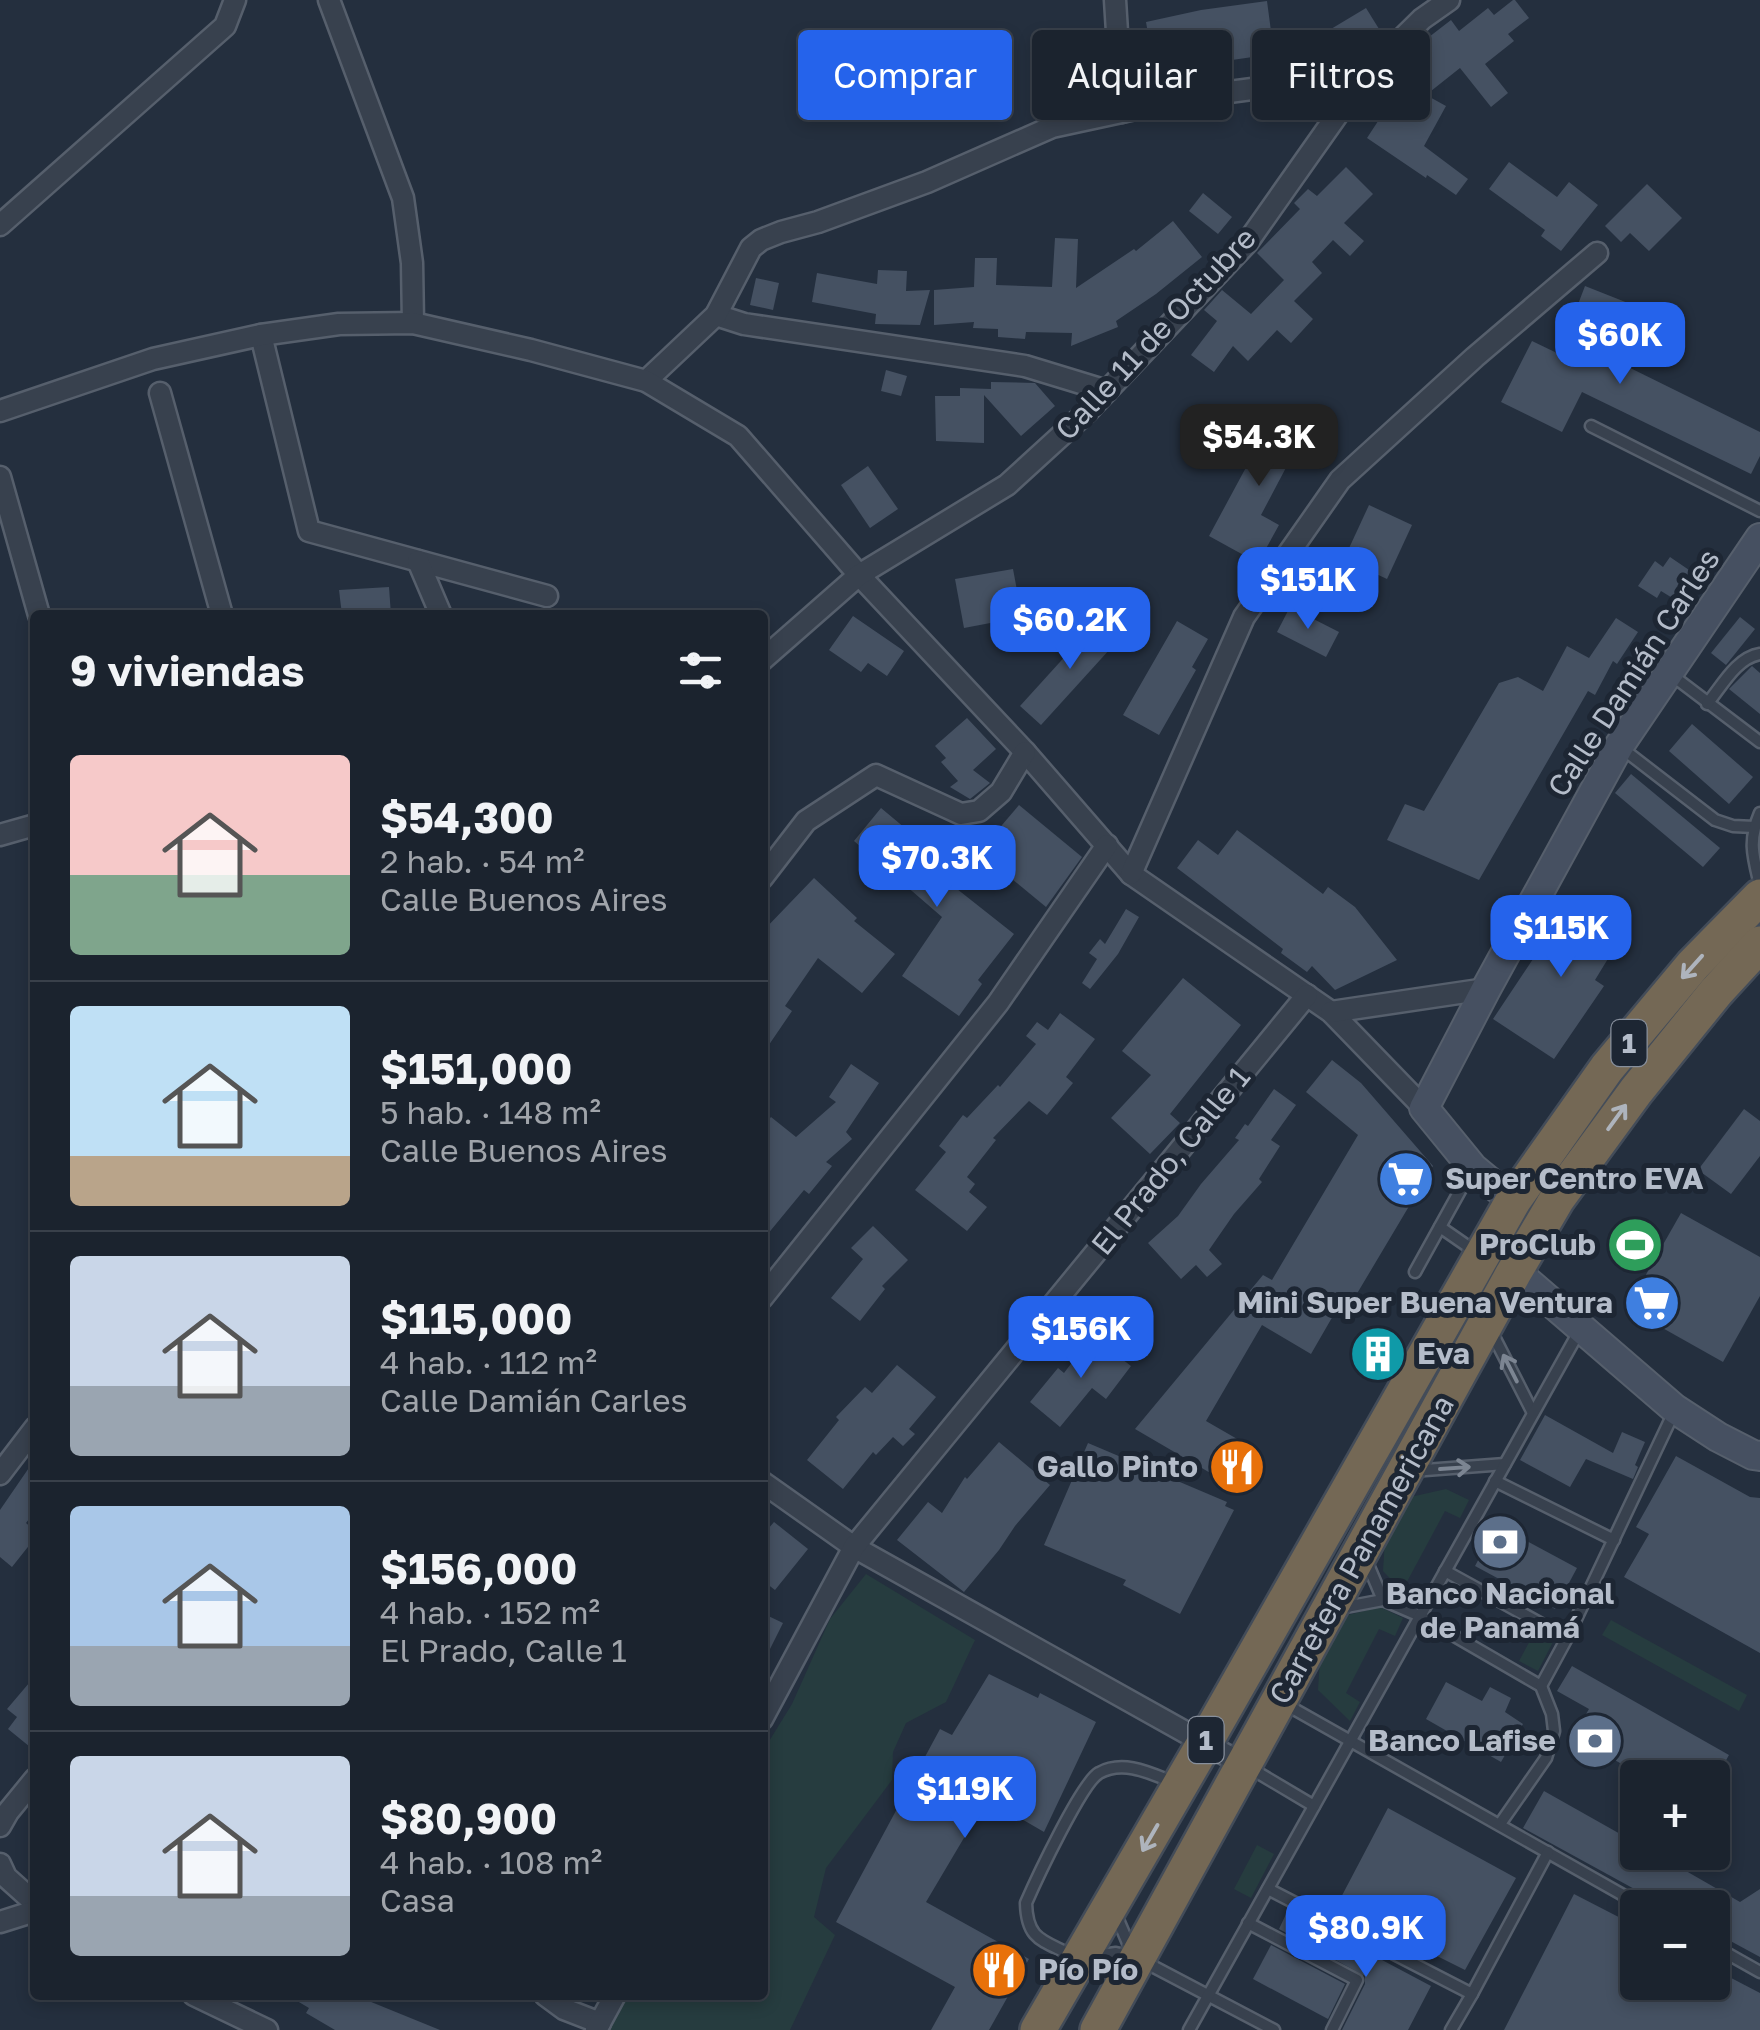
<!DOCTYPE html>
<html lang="es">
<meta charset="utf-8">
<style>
:root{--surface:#1b232e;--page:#242b36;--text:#f1f3f6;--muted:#a0a4aa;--line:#39404a;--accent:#2563eb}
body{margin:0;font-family:"Golos Text",sans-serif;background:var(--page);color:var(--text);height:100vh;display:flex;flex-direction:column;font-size:38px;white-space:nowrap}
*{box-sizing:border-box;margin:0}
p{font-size:32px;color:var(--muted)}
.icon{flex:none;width:55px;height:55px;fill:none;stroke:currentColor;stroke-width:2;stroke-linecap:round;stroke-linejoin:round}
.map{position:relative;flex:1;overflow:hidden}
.details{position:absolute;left:30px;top:610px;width:738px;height:1390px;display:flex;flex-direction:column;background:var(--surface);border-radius:10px;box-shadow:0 5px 15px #0003,0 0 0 2px var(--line)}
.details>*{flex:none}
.banner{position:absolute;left:798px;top:30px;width:812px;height:90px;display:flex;gap:20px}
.controls{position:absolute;left:1620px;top:1760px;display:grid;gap:20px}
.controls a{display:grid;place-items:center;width:110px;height:110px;border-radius:10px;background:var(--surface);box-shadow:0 5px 15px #0003,0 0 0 2px var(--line);font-size:50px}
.price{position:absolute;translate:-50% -85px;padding:0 22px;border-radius:20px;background:var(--accent);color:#fff;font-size:32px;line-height:65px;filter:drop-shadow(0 2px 5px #0008)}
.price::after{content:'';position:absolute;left:50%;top:60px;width:30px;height:22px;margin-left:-15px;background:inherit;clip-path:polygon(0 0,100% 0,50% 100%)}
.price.on{background:#222;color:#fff}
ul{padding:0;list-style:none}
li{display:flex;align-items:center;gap:30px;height:250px;padding:0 40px}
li+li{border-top:2px solid var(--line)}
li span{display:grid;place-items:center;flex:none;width:280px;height:200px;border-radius:10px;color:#555}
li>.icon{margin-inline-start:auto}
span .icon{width:120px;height:120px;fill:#fffc;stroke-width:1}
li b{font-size:42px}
h2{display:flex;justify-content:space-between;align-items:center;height:120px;padding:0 40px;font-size:42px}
.tag{padding:0 35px;border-radius:10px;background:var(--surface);box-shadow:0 5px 15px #0003,0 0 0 2px var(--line);font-size:35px;line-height:90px}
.tag.on{background:var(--accent);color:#fff}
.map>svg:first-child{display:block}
</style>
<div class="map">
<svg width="1760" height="2030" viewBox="0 0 1760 2030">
<rect width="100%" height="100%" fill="#242f3e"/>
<g fill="#263c3f">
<polygon points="1446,1489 1469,1500 1460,1518 1445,1511 1402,1591 1383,1571 1385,1539 1406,1498"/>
<polygon points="866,1574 975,1640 946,1702 906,1723 893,1752 892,1780 826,1868 814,1917 835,1935 790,2030 606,2030 625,1995 762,1995 763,1751 792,1704 830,1619"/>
<polygon points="1380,1607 1403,1618 1395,1636 1379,1629 1346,1693 1360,1702 1350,1721 1318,1690 1320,1658 1340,1617"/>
<polygon points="1611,1620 1747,1695 1739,1711 1602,1635"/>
<polygon points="1534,1633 1553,1642 1538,1671 1519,1661"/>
<polygon points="1257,1845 1274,1854 1251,1898 1234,1889"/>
</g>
<g fill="#455162">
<polygon points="1513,0 1515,0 1529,18 1508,34 1514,41 1485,64 1508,93 1491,107 1460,68 1426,95 1446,106 1424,146 1468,179 1456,195 1427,175 1426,178 1367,138 1384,112 1382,111 1400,80 1394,77 1407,54 1451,20 1459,31 1488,8 1494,15"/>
<polygon points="1267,1 1274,54 1190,66 1191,74 1156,80 1146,22 1201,10"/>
<polygon points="1366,8 1384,37 1350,59 1331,29"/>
<polygon points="1509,162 1557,197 1569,182 1598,205 1561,251 1541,236 1545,230 1489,189"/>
<polygon points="1346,167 1373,194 1344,223 1364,241 1350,256 1333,240 1312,262 1322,273 1294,301 1313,319 1291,343 1277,330 1248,361 1233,346 1214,372 1191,355 1217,321 1204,310 1222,290 1251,314 1284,280 1257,253 1300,209 1294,203 1308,189 1317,196"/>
<polygon points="1647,184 1682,218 1649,251 1630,233 1621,242 1605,226"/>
<polygon points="1203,193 1232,217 1218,234 1189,211"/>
<polygon points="1173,221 1202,257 1156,294 1116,321 1118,327 1071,346 1072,333 1026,332 1025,339 998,337 998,329 973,328 974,322 934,325 934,290 974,287 975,258 997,258 996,285 1052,287 1055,238 1078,239 1076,288 1134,249 1136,251"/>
<polygon points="878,270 907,271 906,291 930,290 920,325 875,324 876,314 812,302 817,273 877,284"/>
<polygon points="756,278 779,283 773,310 750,305"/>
<polygon points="1585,286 1633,305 1612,359 1760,432 1760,456 1751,474 1582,392 1562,432 1501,402 1532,341 1559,354"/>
<polygon points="886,370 907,376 901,396 881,391"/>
<polygon points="991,382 1035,383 1055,406 1021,436 984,395 984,443 936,441 935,396 960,396 960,388 991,389"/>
<polygon points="1278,408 1309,424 1261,515 1279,525 1258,563 1209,536"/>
<polygon points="868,466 898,509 870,528 841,485"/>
<polygon points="1369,505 1412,525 1387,579 1344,559"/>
<polygon points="1670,557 1692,572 1674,599 1661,591 1657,598 1638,586 1655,561 1663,567"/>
<polygon points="1013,569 1022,617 964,628 955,579"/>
<polygon points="389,587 391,615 342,615 339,590"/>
<polygon points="1290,607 1339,632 1326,657 1277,632"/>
<polygon points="853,616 904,651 887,676 868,663 861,672 829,650"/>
<polygon points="1740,617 1755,629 1726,665 1711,653"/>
<polygon points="1616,618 1638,632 1617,664 1613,661 1595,695 1588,691 1479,880 1387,840 1405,804 1424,811 1499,683 1518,677 1543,691 1567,646 1589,658"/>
<polygon points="1099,619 1120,638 1041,725 1020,706"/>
<polygon points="1177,621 1208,639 1192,667 1196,670 1159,735 1123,715"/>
<polygon points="1752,666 1760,673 1760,714 1729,689"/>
<polygon points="967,718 996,749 973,770 990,783 970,799 950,787 958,781 941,762 946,758 935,746"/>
<polygon points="1692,724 1753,777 1729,804 1669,751"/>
<polygon points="1631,774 1720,848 1703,867 1615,793"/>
<polygon points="1019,805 1082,857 1046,907 979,852"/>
<polygon points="881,808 923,843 936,828 973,861 952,885 1014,934 978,980 982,984 959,1016 902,976 942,917 890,872 879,886 863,873 875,859 854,841"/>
<polygon points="1237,830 1323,894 1328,887 1355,907 1397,960 1335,990 1312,966 1307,972 1281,953 1283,949 1177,868 1198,840 1218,855"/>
<polygon points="814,878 857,918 854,921 895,954 862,993 818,958 785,1006 792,1011 762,1055 762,932"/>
<polygon points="1587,897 1620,920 1608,938 1617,944 1595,980 1604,986 1554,1059 1493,1019 1565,911 1574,917"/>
<polygon points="1126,909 1139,917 1118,954 1090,989 1082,983 1097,959 1089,953 1100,939 1105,944"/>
<polygon points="1183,978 1241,1025 1170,1114 1180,1123 1150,1154 1111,1118 1151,1075 1122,1051"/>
<polygon points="1060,1013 1095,1039 1066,1077 1073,1083 1047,1115 1029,1101 993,1138 996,1140 967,1177 975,1184 969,1192 987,1207 967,1231 915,1190 946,1152 939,1146 963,1115 967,1118 998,1085 1000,1087 1036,1044 1026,1036 1037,1022 1048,1030"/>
<polygon points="1332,1060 1361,1083 1433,1166 1349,1307 1341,1302 1311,1354 1262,1325 1206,1421 1258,1451 1236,1488 1135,1429 1263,1275 1272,1280 1358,1135 1306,1092"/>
<polygon points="851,1064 879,1083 846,1132 852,1139 826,1162 832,1166 809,1194 804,1190 762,1241 762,1127 771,1117 796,1137 836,1102 829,1097"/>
<polygon points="1274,1089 1296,1105 1271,1140 1280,1146 1259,1179 1262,1182 1234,1214 1209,1250 1222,1264 1207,1277 1196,1265 1181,1279 1148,1243 1178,1216 1201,1184 1239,1140 1235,1138 1245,1124 1248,1126"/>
<polygon points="1744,1109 1760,1121 1760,1156 1731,1194 1698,1170"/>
<polygon points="1681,1213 1760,1257 1760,1296 1723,1362 1627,1308"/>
<polygon points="873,1226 908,1260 882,1286 885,1289 860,1321 831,1298 863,1259 851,1248"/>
<polygon points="1092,1336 1131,1366 1106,1399 1092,1388 1060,1427 1030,1402 1058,1368 1064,1373"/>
<polygon points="897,1365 936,1397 909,1429 915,1434 903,1446 893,1437 876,1455 873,1452 843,1489 807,1460 839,1420 836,1417 865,1387 872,1393"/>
<polygon points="1545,1415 1613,1453 1622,1432 1645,1442 1635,1465 1638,1467 1633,1479 1586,1459 1570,1487 1520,1460"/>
<polygon points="999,1442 1050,1485 1015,1526 999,1550 964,1592 897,1540 928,1502 942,1513 965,1477 967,1479"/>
<polygon points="1088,1443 1227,1502 1225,1506 1234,1510 1180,1614 1123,1585 1126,1580 1044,1545"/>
<polygon points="1676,1456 1750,1497 1760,1498 1760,1653 1624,1577 1649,1534 1636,1527"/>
<polygon points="35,1459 35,1511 26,1523 35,1531 35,1538 12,1567 0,1557 0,1510"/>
<polygon points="774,1522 808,1549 775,1590 762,1580 762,1536"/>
<polygon points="1497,1525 1577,1568 1555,1609 1475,1566"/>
<polygon points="762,1613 783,1623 762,1665"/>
<polygon points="1572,1666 1729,1755 1716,1778 1646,1778 1573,1736 1589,1709 1557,1691"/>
<polygon points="989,1674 1038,1698 1040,1693 1096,1722 1044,1832 987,1799 926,1902 1029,1959 989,2030 931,2030 955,1987 836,1922 940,1729 952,1735"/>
<polygon points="35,1676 35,1751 8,1729 17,1717 7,1709"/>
<polygon points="1446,1682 1482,1701 1490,1687 1511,1698 1505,1712 1523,1724 1501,1762 1426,1719"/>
<polygon points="1712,1779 1732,1791 1712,1825"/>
<polygon points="1544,1791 1638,1844 1638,1852 1653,1852 1740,1902 1760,1889 1760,1957 1712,1931 1712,1908 1669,1908 1523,1828"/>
<polygon points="1388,1808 1516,1878 1465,1970 1437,1956 1438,1954 1337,1905"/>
<polygon points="1574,1894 1638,1927 1638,1982 1712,1982 1712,1968 1760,1993 1760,2030 1504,2030"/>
<polygon points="1288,1910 1431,1986 1408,2030 1342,2030 1365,1984 1365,1976 1279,1929"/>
<polygon points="1271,1945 1345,1984 1328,2019 1253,1979"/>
<polygon points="287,1995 354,1995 440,2030 335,2030 306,2013 309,2008"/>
</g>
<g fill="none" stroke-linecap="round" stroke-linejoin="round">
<g stroke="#565f6c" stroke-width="15">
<g id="lane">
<polyline points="1591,426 1760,511"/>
<polyline points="1669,673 1760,742"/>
<path d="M1707 704C1722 686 1736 658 1760 654"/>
<polyline points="1619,746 1715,820 1733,826 1754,827"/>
<path d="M1760 813C1748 841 1753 856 1760 885"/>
<polyline points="1440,1227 1476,1252"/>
<polyline points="1415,1272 1472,1169"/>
<polyline points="1490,1329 1533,1413"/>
<polyline points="1412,1471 1505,1464"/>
<polyline points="1495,1481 1614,1540"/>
<polyline points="1366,1560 1383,1600"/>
<polyline points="1445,1571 1567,1638"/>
<polyline points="1341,1608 1383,1600 1420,1616 1541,1686 1552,1714 1554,1731 1546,1758 1500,1824"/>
<polyline points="1541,1686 1567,1638 1674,1412"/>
<polyline points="1285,1704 1646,1908"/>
<polyline points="1250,1768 1314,1806"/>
<polyline points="1268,1889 1472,1994 1548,1852"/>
<polyline points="1116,1915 1131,1950"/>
<polyline points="1248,1923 1357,1980 1332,2030"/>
<polyline points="1712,1945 1760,1972"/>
<path d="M1073 1956C1043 1940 1027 1941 1026 1903 1036 1880 1082 1782 1099 1773 1124 1759 1152 1774 1175 1783"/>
<polyline points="1089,1957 1116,1953 1137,1958 1274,2030"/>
<polyline points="1189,2030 1581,1328"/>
<polyline points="1451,2030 1472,1994"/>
</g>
</g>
<g stroke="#565f6c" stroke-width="25">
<g id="street">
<polyline points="329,0 403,198 412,263 413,323"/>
<polyline points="1115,0 1122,112"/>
<polyline points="0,225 225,26 235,0"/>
<polyline points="716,315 744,324 1025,366 1107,391"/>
<polyline points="261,335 309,531 547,596"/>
<polyline points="646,381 716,315 751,248 761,240 781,232 818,222 927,182 1052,127 1191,97 1366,74"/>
<polyline points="160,393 222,615"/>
<polyline points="0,411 153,359 261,335 339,324 413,323 531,350 646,381 738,436 859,575 1025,752 1131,874 1331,1012 1424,1108"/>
<polyline points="0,477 39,615"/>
<polyline points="418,561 441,615"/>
<polyline points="762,660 859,575 1007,485 1088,411 1247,243 1366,74 1422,19 1449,0"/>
<polyline points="0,835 35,825"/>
<polyline points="1131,874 1244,617 1340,480 1475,357 1597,253"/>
<polyline points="762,878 806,821 876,775 961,814 979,811 1001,792 1025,752"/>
<polyline points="1331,1012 1486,989"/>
<polyline points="762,1298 998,1003 1107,845"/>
<polyline points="0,1474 35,1428"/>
<polyline points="762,1482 854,1547 1244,1765"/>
<polyline points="762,1719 854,1547 1307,995"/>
<polyline points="0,1826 8,1812 35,1779"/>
<polyline points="0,1864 6,1877 35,1903"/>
<polyline points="0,1922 35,1911"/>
<polyline points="194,1995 267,2030"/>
<polyline points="545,1995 564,2009 600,2023"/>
<polyline points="596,2030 615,1995"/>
</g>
</g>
<g stroke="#565f6c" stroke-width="32">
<g id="secondary">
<polyline points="1513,1201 1473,1168 1424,1108 1486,989 1619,746 1760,538"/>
<polyline points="1515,1271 1675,1409 1718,1437 1753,1455 1760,1456"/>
</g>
</g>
<g stroke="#434c59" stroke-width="40">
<g id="highway">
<polyline points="1038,2030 1204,1744 1513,1201 1607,1068 1693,965 1760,897"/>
<polyline points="1098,2030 1513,1274 1557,1199 1636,1091 1716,992 1760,944"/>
</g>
</g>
<use href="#lane" stroke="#38414e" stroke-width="10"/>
<use href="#street" stroke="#38414e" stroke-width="20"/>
<use href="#secondary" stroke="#465061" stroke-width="28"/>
<use href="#highway" stroke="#746855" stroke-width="35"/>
</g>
<defs><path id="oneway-shaft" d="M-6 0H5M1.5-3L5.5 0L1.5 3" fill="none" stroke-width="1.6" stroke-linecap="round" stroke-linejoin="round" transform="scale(2.5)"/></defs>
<g stroke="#aeb4bd">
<use href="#oneway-shaft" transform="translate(1692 967) rotate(132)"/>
<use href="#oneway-shaft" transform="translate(1617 1117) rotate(-54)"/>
<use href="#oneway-shaft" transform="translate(1150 1838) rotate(120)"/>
</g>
<g stroke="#7c8592">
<use href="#oneway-shaft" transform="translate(1510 1368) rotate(-117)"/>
<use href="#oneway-shaft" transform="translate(1455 1468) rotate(-4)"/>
</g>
<defs>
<g id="supermarket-disc" transform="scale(2.875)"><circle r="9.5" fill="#3f7fe0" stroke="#1d2633"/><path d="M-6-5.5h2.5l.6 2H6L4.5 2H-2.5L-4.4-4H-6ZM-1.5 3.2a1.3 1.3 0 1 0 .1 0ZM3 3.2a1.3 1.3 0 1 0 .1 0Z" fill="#fff"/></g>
<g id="stadium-disc" transform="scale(2.875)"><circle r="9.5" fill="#2e9e5b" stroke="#1d2633"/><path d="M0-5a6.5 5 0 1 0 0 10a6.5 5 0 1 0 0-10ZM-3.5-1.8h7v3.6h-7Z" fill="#fff"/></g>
<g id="building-disc" transform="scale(2.875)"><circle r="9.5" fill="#0f9aa8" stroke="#1d2633"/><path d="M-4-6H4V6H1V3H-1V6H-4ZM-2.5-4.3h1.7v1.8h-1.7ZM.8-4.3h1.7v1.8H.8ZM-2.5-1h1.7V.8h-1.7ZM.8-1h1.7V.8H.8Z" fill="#fff"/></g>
<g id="restaurant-disc" transform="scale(2.875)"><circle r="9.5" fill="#e8710a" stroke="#1d2633"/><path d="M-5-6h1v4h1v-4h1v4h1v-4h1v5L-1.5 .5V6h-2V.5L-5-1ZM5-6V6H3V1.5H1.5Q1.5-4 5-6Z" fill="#fff"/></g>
<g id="bank-disc" transform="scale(2.875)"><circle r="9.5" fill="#5c6f8a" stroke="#1d2633"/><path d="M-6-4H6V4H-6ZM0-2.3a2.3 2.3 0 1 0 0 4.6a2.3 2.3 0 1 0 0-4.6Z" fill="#fff"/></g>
</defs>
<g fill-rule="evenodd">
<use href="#supermarket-disc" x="1406" y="1179"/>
<use href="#stadium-disc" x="1635" y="1245"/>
<use href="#supermarket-disc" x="1652" y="1303"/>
<use href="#building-disc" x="1378" y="1354"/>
<use href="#restaurant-disc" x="1237" y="1467"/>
<use href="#bank-disc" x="1500" y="1542"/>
<use href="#bank-disc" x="1595" y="1741"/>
<use href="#restaurant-disc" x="999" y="1970"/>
</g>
<g text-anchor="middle" stroke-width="10" stroke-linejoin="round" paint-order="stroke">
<g fill="#1d2633" stroke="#878f9c" stroke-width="2.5">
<rect x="1611.5" y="1020" width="35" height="46" rx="8"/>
<rect x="1188.5" y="1717" width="35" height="46" rx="8"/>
</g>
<g font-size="28" font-weight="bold" fill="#b4bcc9">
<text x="1629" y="1053">1</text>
<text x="1206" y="1750">1</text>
</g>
<g font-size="30" fill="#b4bcc9" stroke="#1d2633">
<text transform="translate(1156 334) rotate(-47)" y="10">Calle 11 de Octubre</text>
<text transform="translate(1634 673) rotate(-57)" y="10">Calle Damián Carles</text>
<text transform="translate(1171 1161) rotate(-51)" y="10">El Prado, Calle 1</text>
<text transform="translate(1362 1550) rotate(-61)" y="10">Carretera Panamericana</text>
</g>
<g font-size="30" font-weight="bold" fill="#b4bcc9" stroke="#1d2633" text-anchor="end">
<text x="1445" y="1189" text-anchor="start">Super Centro EVA</text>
<text x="1596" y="1255">ProClub</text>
<text x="1613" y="1313">Mini Super Buena Ventura</text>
<text x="1417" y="1364" text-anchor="start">Eva</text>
<text x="1198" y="1477">Gallo Pinto</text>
<text x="1500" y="1604" text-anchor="middle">Banco Nacional<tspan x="1500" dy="34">de Panamá</tspan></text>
<text x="1556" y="1751">Banco Lafise</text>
<text x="1038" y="1980" text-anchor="start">Pío Pío</text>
</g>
</g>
</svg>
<div class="controls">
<a>+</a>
<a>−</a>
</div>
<b class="price" style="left:1620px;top:387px">$60K</b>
<b class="price on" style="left:1259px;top:489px">$54.3K</b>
<b class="price" style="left:1308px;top:632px">$151K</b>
<b class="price" style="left:1070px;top:672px">$60.2K</b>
<b class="price" style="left:937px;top:910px">$70.3K</b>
<b class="price" style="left:1561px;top:980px">$115K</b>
<b class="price" style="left:1081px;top:1381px">$156K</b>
<b class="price" style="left:965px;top:1841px">$119K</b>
<b class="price" style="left:1366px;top:1980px">$80.9K</b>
<div class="banner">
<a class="tag on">Comprar</a>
<a class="tag">Alquilar</a>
<a class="tag">Filtros</a>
</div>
<section class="details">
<h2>9 viviendas<svg class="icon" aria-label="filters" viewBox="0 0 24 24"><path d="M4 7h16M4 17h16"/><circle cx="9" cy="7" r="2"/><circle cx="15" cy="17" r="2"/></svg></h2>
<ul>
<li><span style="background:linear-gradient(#f6c9c9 60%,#7fa58c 0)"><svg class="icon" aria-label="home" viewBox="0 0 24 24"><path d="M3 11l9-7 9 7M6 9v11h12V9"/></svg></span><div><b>$54,300</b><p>2 hab. · 54 m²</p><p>Calle Buenos Aires</p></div></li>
<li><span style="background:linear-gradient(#bfe0f5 75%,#b9a48a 0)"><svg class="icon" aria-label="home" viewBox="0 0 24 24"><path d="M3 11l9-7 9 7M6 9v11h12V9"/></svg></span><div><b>$151,000</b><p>5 hab. · 148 m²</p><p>Calle Buenos Aires</p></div></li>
<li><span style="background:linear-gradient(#c9d6e8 65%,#9aa5b1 0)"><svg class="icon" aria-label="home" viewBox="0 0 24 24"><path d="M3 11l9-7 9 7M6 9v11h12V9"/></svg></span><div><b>$115,000</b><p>4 hab. · 112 m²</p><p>Calle Damián Carles</p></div></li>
<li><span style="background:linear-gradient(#a9c7e8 70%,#9aa5b1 0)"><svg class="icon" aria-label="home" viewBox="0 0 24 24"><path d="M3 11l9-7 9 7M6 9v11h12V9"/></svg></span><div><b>$156,000</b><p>4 hab. · 152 m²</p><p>El Prado, Calle 1</p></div></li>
<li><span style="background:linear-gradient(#c9d6e8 70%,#9aa5b1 0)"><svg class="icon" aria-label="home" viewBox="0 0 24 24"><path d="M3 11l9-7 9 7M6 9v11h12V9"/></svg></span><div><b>$80,900</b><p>4 hab. · 108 m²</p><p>Casa</p></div></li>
</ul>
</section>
</div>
